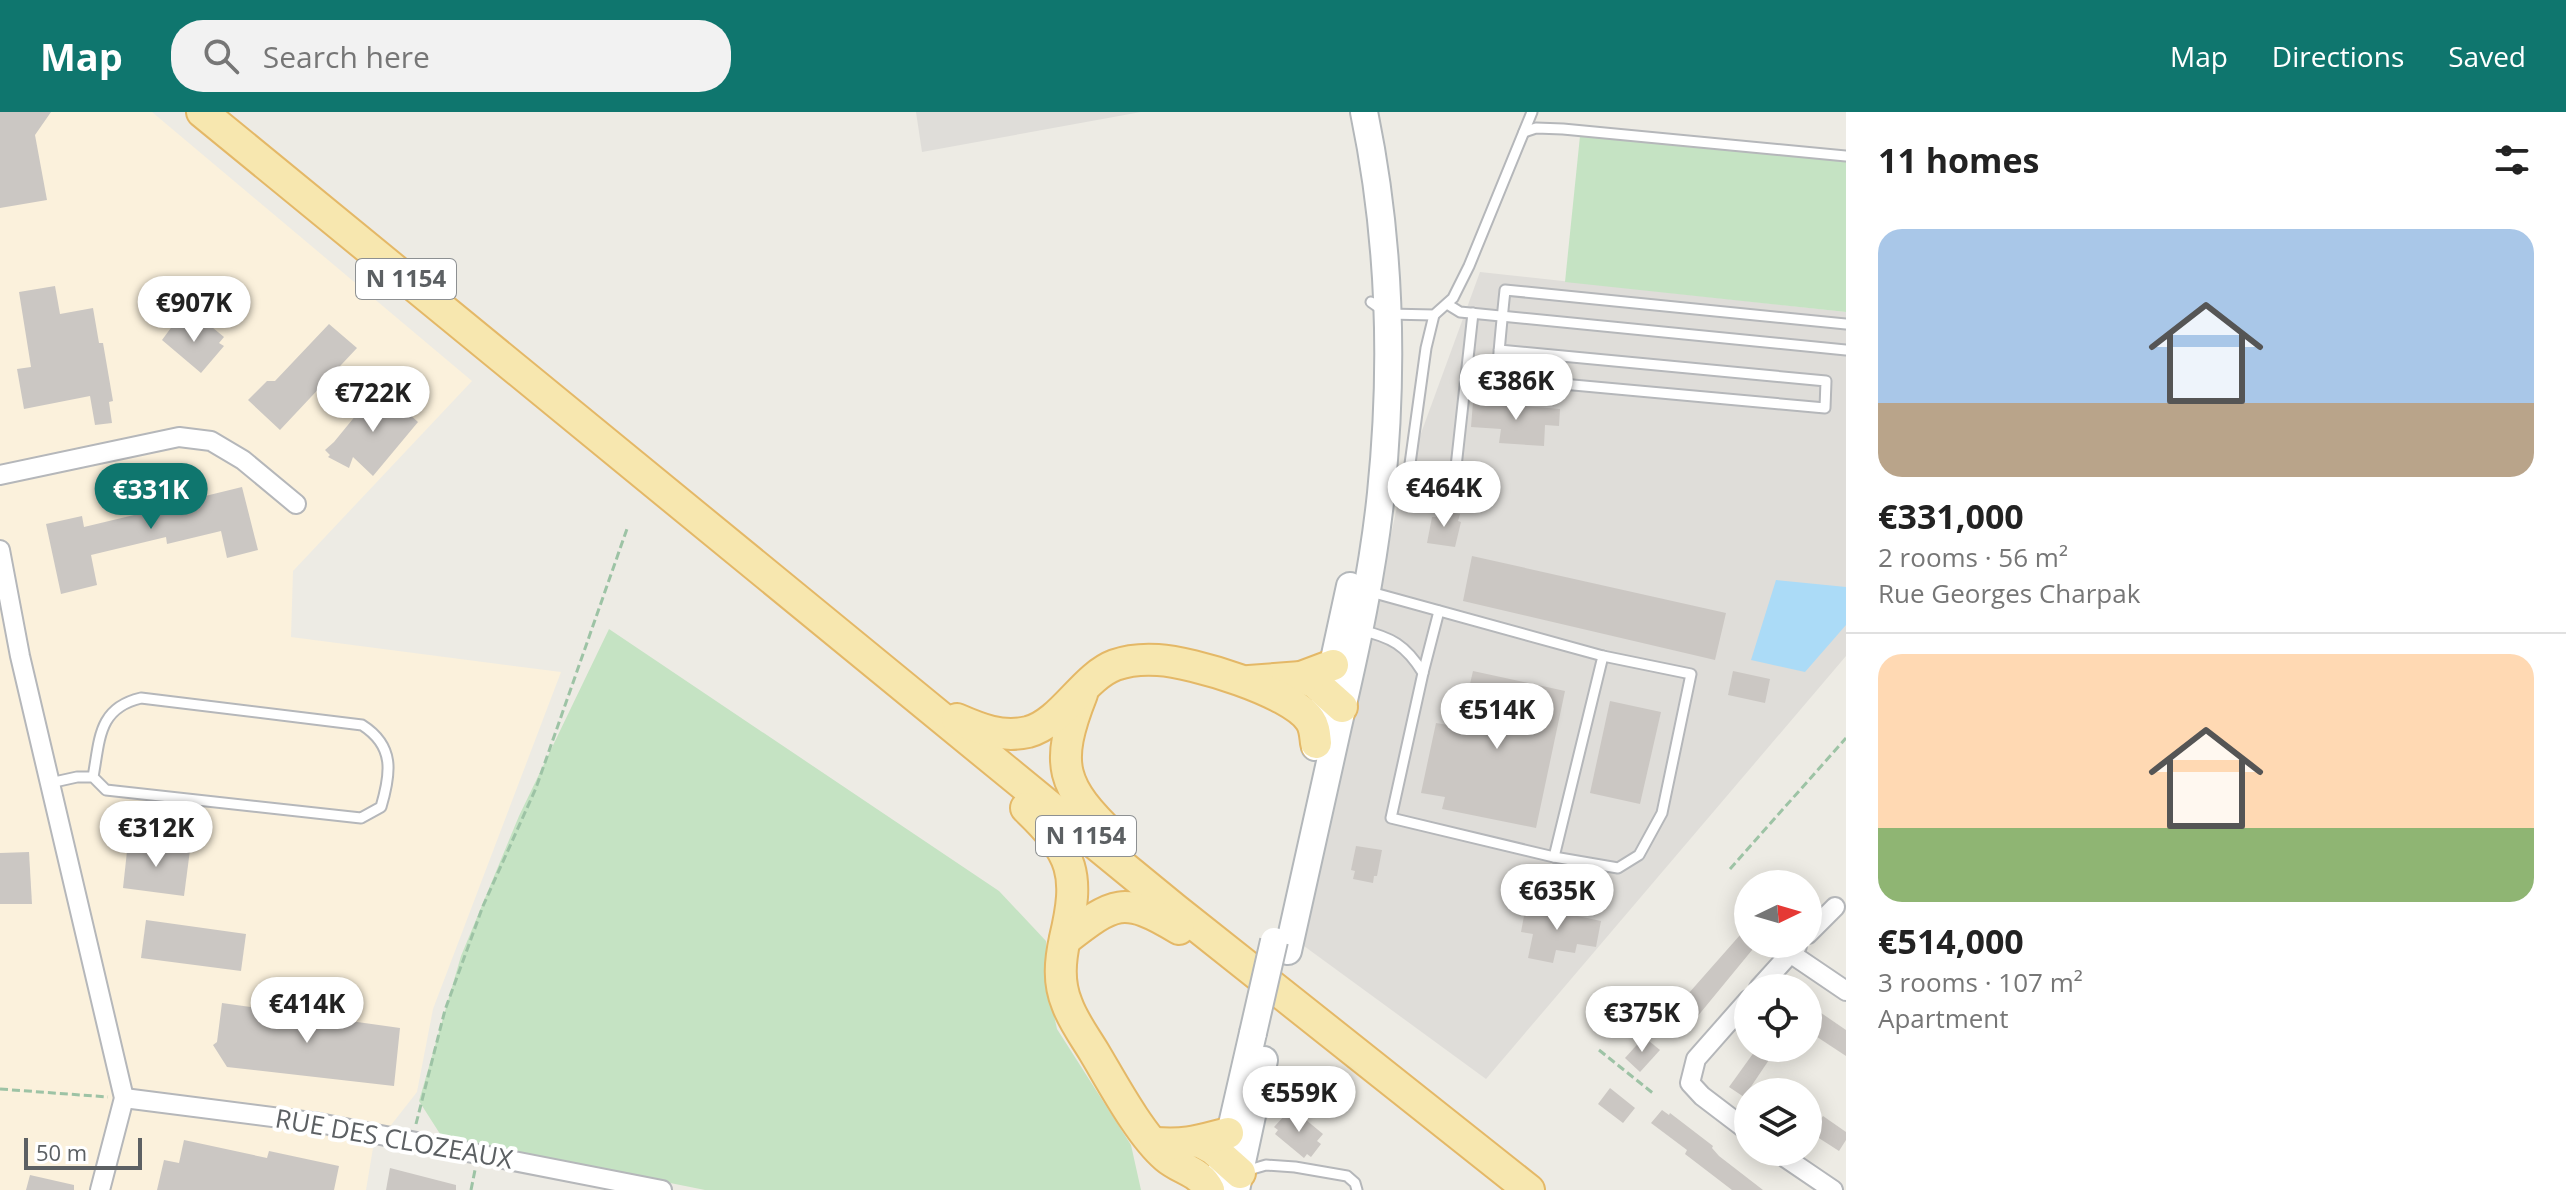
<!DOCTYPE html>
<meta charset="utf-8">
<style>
:root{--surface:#fff;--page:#f2f2f2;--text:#222;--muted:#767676;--line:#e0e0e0;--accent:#0f766e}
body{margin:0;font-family:"Open Sans",sans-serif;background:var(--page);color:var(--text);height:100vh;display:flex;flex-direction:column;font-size:30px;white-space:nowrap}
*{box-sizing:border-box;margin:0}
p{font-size:26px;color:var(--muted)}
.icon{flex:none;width:44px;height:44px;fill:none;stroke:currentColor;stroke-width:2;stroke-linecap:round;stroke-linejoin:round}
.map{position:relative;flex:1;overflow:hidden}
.sheet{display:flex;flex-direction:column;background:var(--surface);width:720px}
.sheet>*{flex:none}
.needle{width:52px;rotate:85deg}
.tools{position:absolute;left:1734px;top:758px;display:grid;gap:16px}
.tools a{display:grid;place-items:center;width:88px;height:88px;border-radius:50%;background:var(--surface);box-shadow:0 4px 20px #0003;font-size:40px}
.scale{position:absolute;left:24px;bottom:20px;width:118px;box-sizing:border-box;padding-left:8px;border:4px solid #5c6063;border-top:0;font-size:22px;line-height:28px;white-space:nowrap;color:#5c6063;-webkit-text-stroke:6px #fff;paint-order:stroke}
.price{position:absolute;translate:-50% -68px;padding:0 18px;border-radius:28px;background:#fff;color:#222;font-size:26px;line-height:52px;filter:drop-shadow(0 2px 4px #0008)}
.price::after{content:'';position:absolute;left:50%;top:48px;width:24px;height:18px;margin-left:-12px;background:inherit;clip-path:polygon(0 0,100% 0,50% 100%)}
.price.selected{background:var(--accent);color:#fff}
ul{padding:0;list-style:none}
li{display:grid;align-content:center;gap:16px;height:424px;padding:0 32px}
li+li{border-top:2px solid var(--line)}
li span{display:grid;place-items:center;height:248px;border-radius:24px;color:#555}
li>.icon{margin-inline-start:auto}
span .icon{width:144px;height:144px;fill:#fffc;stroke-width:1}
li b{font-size:34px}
h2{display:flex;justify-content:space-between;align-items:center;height:96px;padding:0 32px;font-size:34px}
header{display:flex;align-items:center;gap:48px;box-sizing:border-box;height:112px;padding:0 40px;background:var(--accent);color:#fff}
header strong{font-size:38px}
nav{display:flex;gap:44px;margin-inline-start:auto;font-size:28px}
.search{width:560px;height:72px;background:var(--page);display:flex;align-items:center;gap:20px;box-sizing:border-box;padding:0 28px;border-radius:32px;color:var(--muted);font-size:30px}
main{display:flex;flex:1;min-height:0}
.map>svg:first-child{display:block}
</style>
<header>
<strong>Map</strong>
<div class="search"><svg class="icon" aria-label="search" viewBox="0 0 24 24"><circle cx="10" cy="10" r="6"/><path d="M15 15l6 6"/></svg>Search here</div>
<nav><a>Map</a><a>Directions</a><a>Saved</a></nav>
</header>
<main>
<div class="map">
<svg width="1846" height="1078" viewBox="0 0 1846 1078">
<rect width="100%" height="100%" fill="#edebe4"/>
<polygon fill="#fbf1dc" points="0,0 152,0 472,269 293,459 291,525 561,560 433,897 417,980 373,1036 366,1078 0,1078"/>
<g fill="#dfddd9">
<polygon points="916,0 1141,0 922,40"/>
<polygon points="1480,160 1846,200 1846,544 1486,967 1304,834 1401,376"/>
</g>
<g fill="#c5e3c3">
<polygon points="1580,24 1846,49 1846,200 1565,170"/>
<polygon points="609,517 999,779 1046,829 1048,875 1057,917 1131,1033 1141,1078 705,1078 442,1025 419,989 461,844 519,704"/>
</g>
<polygon fill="#abdbf7" points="1776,468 1846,475 1846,513 1805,560 1751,548"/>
<g fill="#cbc7c3">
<polygon points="0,0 51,0 35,23 47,88 0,96"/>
<polygon points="55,174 60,202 93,196 99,231 103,231 113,289 109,290 112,311 95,313 90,284 24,297 17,257 31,255 19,180"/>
<polygon points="179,205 199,222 207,211 224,225 219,231 224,234 201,261 162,228"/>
<polygon points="329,212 357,236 280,318 248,288 267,269 275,269"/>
<polygon points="379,275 418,310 373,364 353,345 349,356 328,345 330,343 325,338 334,330"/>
<polygon points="1473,290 1560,297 1559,314 1545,313 1544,334 1499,331 1501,317 1471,315"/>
<polygon points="175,370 176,376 190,373 193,387 242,375 258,438 227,446 221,419 167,432 166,425 91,443 97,473 61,482 46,412 82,404 84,415 159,397 154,375"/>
<polygon points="1437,398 1460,402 1458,409 1461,410 1455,435 1427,431 1432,405 1436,405"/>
<polygon points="1472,444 1726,501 1715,548 1463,489"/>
<polygon points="1473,559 1565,579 1536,716 1442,697 1445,685 1421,681 1436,611 1460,615"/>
<polygon points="1733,559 1770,567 1765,591 1728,583"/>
<polygon points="1610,589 1661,600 1640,692 1590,681"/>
<polygon points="128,730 190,738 184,784 123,776"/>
<polygon points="1356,734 1382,738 1377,764 1374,764 1373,771 1353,767 1355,759 1351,758"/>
<polygon points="29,740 32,792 0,792 0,741"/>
<polygon points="1526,793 1601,809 1596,835 1577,832 1575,841 1556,838 1553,851 1528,846 1533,822 1521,820"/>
<polygon points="146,808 246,822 241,859 141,846"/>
<polygon points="1748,814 1748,832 1757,832 1683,922 1666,907"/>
<polygon points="222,891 400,916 394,974 227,955 213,933 217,930"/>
<polygon points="1808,892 1846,918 1846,944 1808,919"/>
<polygon points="1644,925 1660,938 1640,960 1625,946"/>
<polygon points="1757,936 1777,936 1744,985 1729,975"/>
<polygon points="1610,976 1635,996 1623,1011 1598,992"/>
<polygon points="1294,998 1323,1022 1317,1029 1321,1032 1311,1045 1307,1042 1304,1046 1275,1022 1278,1018 1274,1015 1285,1003 1288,1006"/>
<polygon points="1662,998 1669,1003 1670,1001 1713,1034 1712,1036 1719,1044 1763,1078 1732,1078 1685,1042 1687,1038 1651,1011"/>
<polygon points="1823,1004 1846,1020 1846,1028 1839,1039 1811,1021"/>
<polygon points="184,1028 267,1046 269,1039 339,1054 334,1078 157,1078 164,1048 179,1051"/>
<polygon points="390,1056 456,1073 456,1078 386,1078"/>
<polygon points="30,1063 74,1073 74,1078 26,1078"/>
</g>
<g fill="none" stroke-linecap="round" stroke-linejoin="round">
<g stroke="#b5b7ba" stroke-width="13">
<g id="service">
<polyline points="1524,20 1536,16 1563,17 1846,44"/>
<polyline points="1371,190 1388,202 1434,203 1453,186 1469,154 1532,0"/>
<polyline points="1447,192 1460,200 1846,238"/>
<path d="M1499 238 1826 269 1825 296 1497 266C1499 236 1502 207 1505 178L1846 212"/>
<polyline points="1409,359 1454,373 1473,201"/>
<polyline points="1454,373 1477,377"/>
<polyline points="1386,378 1409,359 1426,236 1434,203"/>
<path d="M1367 479 1603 544 1554 745 1391 706 1423 561C1406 533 1391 525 1360 518L1346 495Z"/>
<polyline points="1423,561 1439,499"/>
<path d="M50 671 77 665H93L106 678 361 706 381 695C391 661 395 634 362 613L141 586C98 596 100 627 93 665"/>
<polyline points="1554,745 1618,756 1639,743 1662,701 1691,562 1603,544"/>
<polyline points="1242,1060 1266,1053 1295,1055 1347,1064 1355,1071 1357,1078"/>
</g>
</g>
<g stroke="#b5b7ba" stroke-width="22">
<g id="minor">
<polyline points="0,363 179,325 211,329 243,348 296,392"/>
<polyline points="0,438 20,544 124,986 100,1078"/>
<polyline points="1808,822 1835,795"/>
<polyline points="1790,841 1846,879"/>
<polyline points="1759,876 1797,834"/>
<polyline points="1748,888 1696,947 1690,971 1702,984 1748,1019"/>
<polyline points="124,986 319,1011 662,1078"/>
<polyline points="1777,1040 1833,1078"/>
</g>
</g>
<g stroke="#b3b7ba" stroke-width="30">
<g id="secondary">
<polyline points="1315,635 1350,474"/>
<path d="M1288 839C1305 764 1321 689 1338 614 1356 537 1373 459 1381 381 1394 254 1390 125 1364 0"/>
<polyline points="1217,1078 1253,921"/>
<polyline points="1236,1078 1264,948"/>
</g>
</g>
<g stroke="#e4b867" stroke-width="34">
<g id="primary">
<polyline points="202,0 1175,797 1529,1078"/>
<polyline points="1301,565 1315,571 1342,595"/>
<polyline points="1249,569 1301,565 1333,553"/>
<path d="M1082 582C1054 653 1061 674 1115 726"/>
<path d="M957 607C980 617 1001 626 1028 620 1062 611 1083 565 1115 553 1129 548 1143 547 1158 548 1192 550 1290 579 1310 608 1315 615 1315 623 1316 631"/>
<path d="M1026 696C1074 742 1080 762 1065 826 1060 849 1058 870 1067 892 1073 909 1085 925 1094 940 1112 970 1140 1023 1166 1045 1181 1058 1200 1059 1209 1078"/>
<path d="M1065 828C1114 790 1123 783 1179 817"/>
<polyline points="1200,1030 1213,1037 1240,1061"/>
<path d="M1155 1031C1189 1033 1197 1029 1228 1021"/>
</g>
</g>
<g stroke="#9dc3a5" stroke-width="3" stroke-dasharray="8 4" stroke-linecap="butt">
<polyline points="1730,757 1846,626"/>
<polyline points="1599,938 1654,982"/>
<polyline points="0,977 108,985"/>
<polyline points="416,1012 445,898 483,794 536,676 628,414"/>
<polyline points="471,1078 475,1058"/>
</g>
<use href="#service" stroke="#fff" stroke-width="9"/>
<use href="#minor" stroke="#fff" stroke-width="18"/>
<use href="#secondary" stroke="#fff" stroke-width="26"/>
<use href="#primary" stroke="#f7e7af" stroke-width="30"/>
<g stroke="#b3b7ba" stroke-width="30" stroke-linecap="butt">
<polyline id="secondary-bridge" points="1253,921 1274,829"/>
</g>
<use href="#secondary-bridge" stroke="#fff" stroke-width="26"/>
</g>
<g text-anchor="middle" stroke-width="8" stroke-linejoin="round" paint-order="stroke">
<g fill="#fff" stroke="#8d9092" stroke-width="2">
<rect x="356" y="147" width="100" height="40" rx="6"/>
<rect x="1036" y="704" width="100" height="40" rx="6"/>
</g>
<g font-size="24" font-weight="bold" fill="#5c6063">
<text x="406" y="175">N 1154</text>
<text x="1086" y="732">N 1154</text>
</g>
<g font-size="26" fill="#5c6063" stroke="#fff">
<text transform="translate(394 1027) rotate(10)" y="9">RUE DES CLOZEAUX</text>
</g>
</g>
</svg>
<div class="tools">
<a><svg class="needle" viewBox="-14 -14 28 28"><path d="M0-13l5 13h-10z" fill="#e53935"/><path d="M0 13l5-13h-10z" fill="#767676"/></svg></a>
<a><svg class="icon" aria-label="locate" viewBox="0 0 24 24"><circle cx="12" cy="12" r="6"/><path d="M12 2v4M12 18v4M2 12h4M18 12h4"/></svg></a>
<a><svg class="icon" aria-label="layers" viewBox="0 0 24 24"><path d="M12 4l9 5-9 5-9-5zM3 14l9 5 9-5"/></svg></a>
</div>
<div class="scale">50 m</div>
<b class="price" style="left:194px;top:232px">€907K</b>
<b class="price" style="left:1516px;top:310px">€386K</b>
<b class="price" style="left:373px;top:322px">€722K</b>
<b class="price" style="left:1444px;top:417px">€464K</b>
<b class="price selected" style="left:151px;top:419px">€331K</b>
<b class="price" style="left:1497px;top:639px">€514K</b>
<b class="price" style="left:156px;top:757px">€312K</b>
<b class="price" style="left:1557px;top:820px">€635K</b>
<b class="price" style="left:307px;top:933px">€414K</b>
<b class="price" style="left:1642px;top:942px">€375K</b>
<b class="price" style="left:1299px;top:1022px">€559K</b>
</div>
<section class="sheet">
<h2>11 homes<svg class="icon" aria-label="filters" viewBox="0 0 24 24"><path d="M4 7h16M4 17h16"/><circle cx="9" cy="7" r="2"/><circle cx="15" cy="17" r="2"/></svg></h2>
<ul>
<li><span style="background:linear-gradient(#a9c7e8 70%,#b9a48a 0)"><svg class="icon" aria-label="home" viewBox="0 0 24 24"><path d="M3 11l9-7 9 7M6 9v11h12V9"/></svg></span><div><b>€331,000</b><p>2 rooms · 56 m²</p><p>Rue Georges Charpak</p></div></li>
<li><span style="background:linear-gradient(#ffd9b3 70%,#8fb573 0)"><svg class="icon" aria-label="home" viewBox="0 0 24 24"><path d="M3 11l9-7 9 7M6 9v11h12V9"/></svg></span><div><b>€514,000</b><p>3 rooms · 107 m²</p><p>Apartment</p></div></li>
</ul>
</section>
</main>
